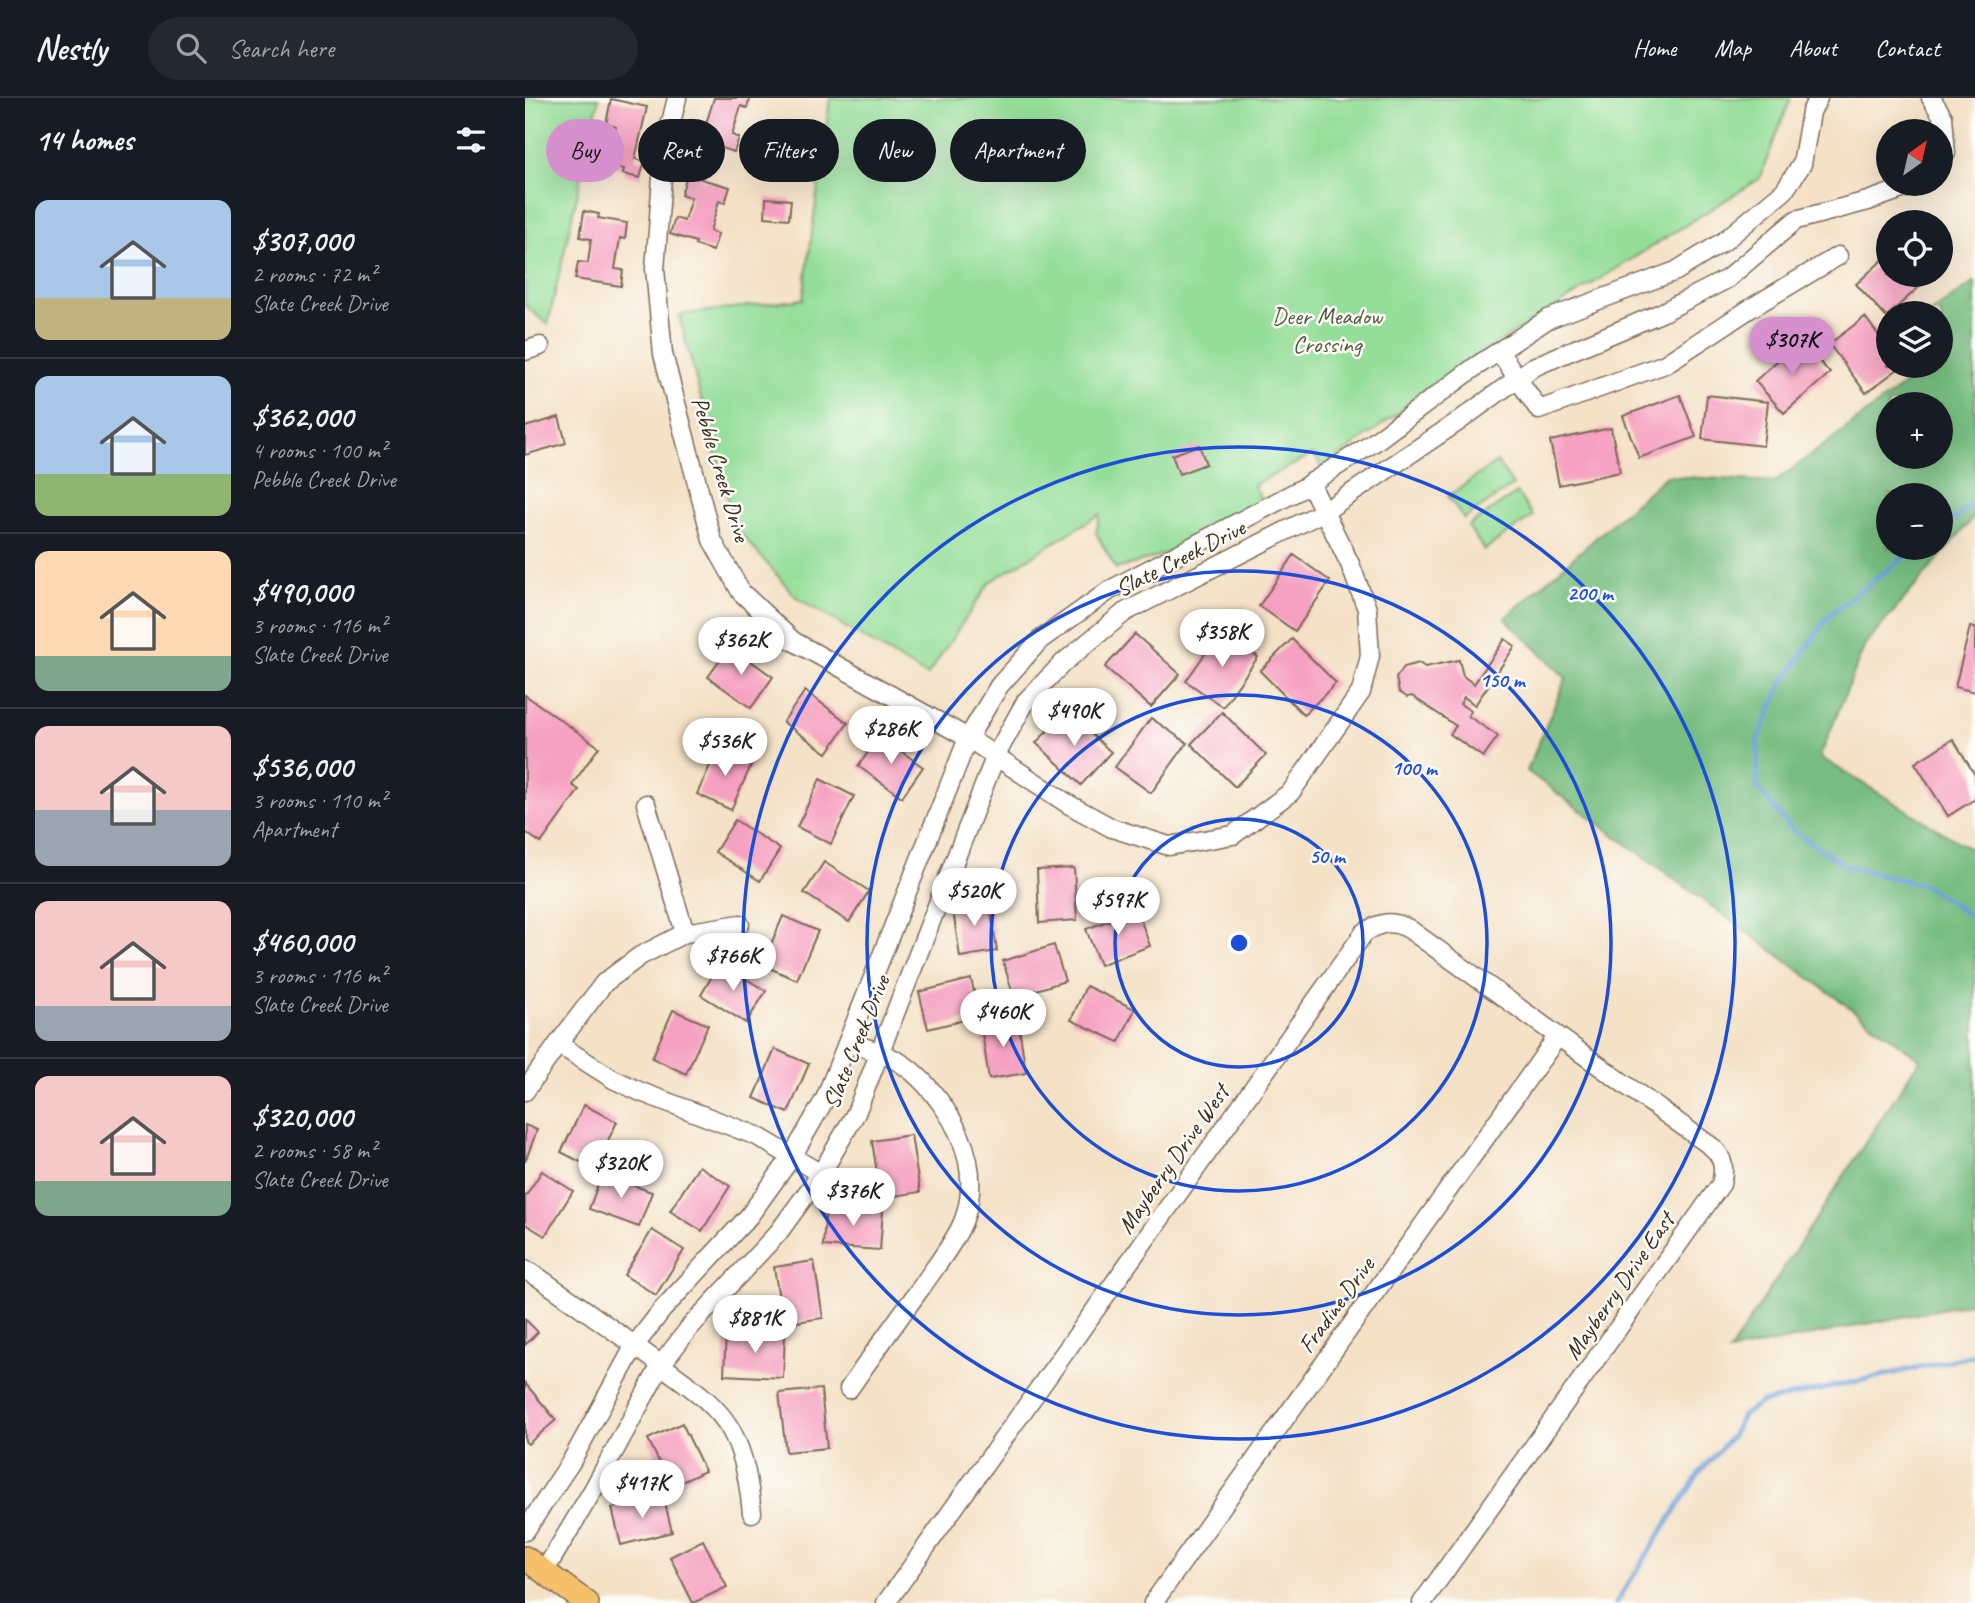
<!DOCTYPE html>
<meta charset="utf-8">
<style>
:root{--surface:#171b24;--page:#242831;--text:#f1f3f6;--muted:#9ea1a6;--line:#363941;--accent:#d690ce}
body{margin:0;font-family:Caveat,sans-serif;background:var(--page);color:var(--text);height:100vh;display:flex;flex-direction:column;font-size:26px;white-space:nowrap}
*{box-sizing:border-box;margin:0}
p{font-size:23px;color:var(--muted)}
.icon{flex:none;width:38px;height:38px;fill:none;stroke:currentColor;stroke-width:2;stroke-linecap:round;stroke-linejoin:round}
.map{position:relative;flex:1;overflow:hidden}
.details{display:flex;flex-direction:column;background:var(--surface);width:525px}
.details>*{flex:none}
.guide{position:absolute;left:21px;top:21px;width:665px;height:63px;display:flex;gap:14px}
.needle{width:46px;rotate:34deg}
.tools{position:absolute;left:1351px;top:21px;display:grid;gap:14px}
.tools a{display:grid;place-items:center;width:77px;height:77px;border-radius:50%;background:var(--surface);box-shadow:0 7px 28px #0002;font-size:35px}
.price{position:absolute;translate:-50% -60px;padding:0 16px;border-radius:24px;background:#fff;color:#222;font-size:23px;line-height:46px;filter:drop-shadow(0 2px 4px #0008)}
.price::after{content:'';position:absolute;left:50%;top:42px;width:21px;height:16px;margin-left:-10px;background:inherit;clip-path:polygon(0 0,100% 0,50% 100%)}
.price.current{background:var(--accent);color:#111}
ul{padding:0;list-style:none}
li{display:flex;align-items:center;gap:21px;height:175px;padding:0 35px}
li+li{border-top:2px solid var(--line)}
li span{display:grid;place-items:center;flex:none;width:196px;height:140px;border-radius:14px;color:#555}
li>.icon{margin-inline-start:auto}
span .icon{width:84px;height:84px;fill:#fffc;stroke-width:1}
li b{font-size:30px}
h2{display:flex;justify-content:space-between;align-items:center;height:84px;padding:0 35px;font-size:30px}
.pill{padding:0 24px;border-radius:32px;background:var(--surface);box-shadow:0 7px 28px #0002;font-size:24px;line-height:63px}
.pill.current{background:var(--accent);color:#111}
header{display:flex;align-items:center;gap:42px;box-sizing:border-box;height:98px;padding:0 35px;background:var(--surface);border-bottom:2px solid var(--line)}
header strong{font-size:33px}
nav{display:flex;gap:38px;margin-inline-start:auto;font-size:24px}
.search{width:490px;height:63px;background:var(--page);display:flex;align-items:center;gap:18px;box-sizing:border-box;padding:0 24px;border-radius:38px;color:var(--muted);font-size:26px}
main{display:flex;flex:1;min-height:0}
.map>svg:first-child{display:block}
</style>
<header>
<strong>Nestly</strong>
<div class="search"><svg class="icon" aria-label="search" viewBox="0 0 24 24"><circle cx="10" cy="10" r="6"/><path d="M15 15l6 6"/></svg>Search here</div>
<nav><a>Home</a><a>Map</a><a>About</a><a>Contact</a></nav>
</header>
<main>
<section class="details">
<h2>14 homes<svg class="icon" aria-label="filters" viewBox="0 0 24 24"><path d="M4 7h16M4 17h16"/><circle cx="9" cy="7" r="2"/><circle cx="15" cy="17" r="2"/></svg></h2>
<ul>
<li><span style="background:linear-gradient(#a9c7e8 70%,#c2b280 0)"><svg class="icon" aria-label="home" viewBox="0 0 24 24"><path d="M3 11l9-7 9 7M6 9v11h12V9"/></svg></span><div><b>$307,000</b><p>2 rooms · 72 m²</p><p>Slate Creek Drive</p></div></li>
<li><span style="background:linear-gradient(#a9c7e8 70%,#8fb573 0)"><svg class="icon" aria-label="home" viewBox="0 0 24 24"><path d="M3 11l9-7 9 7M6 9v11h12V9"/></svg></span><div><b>$362,000</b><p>4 rooms · 100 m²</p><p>Pebble Creek Drive</p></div></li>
<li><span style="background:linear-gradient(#ffd9b3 75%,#7fa58c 0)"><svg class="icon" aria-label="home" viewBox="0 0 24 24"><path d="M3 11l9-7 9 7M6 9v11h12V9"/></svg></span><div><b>$490,000</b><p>3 rooms · 116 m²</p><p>Slate Creek Drive</p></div></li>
<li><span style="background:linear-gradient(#f6c9c9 60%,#9aa5b1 0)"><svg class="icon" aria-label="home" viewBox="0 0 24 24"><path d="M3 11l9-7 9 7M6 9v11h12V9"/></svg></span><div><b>$536,000</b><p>3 rooms · 110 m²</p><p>Apartment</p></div></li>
<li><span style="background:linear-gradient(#f6c9c9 75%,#9aa5b1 0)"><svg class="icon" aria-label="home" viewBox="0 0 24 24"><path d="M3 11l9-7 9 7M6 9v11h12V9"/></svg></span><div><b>$460,000</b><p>3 rooms · 116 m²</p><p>Slate Creek Drive</p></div></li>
<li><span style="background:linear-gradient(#f6c9c9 75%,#7fa58c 0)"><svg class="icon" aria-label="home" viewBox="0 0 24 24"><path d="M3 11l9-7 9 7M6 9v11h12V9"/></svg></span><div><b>$320,000</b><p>2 rooms · 58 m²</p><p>Slate Creek Drive</p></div></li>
</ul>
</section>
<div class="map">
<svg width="1450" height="1505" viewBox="0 0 1450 1505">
<rect width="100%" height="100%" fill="#fdfcf7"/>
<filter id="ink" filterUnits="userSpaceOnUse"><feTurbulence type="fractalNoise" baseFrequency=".0143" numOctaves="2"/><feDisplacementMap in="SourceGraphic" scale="14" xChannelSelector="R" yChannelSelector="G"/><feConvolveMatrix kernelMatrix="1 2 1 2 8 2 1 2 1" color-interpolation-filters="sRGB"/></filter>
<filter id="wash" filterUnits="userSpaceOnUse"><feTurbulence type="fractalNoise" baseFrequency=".00686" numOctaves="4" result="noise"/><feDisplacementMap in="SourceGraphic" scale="28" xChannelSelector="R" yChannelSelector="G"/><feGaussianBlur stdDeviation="1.57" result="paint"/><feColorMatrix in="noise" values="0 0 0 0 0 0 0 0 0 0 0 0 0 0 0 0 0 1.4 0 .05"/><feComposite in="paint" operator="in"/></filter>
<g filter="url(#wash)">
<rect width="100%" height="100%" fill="#f4e1c6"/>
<g fill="#94de99" stroke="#68845c" stroke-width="2">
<polygon points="0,0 74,0 23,226 0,208"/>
<polygon points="305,0 1266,0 1234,81 944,263 798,370 788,356 729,387 738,405 643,455 591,471 571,435 575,416 465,484 402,578 272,500 210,429 154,217 278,201"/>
<polygon points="972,364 988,387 939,421 923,398"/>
<polygon points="992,395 1008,418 959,452 943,428"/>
</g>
<path fill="#77bd81" stroke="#597450" stroke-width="2" fill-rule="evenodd" d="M1450 184V418L1340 547 1295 659 1450 754V1204L1204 1254 1395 961 1002 673 1041 580 980 520 1141 378 1250 384 1404 268H1416V215H1405ZM1363 306H1416V359H1363ZM1363 397H1416V450H1363Z"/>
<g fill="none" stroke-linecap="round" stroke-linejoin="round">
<g stroke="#6da0d9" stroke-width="5">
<polyline points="1416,431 1450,405"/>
<polyline points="1391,450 1304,517 1256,588 1233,641 1232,690 1268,733 1321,768 1401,788 1450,821"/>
<polyline points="1091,1505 1175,1374 1206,1339 1218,1317 1235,1305 1450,1257"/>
</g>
</g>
<g id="blocks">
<g fill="#f6a1c1">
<polygon points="189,0 225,0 222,10 216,8 207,37 214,40 209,54 165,40 171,23 181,26"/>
<polygon points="86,1 122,9 110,61 120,63 115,80 98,76 99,71 72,65 75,50 85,52 91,29 81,26"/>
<polygon points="164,71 178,76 176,81 205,89 200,105 194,103 185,133 193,136 188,153 170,147 171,144 145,136 150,120 159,123 166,100 156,97"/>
<polygon points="241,100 266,102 264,121 240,119"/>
<polygon points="59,113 74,116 73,120 102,125 100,141 95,140 90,171 98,172 96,188 50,181 53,164 63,165 66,141 55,139"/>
<polygon points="1363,157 1363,177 1406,178 1361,219 1331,186"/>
<polygon points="1340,219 1363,250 1363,268 1377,268 1341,295 1304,246"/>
<polygon points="1275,242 1305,275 1259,315 1230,283"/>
<polygon points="1155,297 1171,339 1114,360 1098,318"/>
<polygon points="1182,297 1243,304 1238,348 1177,341"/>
<polygon points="34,319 41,345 0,357 0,329"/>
<polygon points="1086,330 1095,374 1034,387 1025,343"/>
<polygon points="674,347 681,366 654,376 647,357"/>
<polygon points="769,457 805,483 770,533 734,508"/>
<polygon points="1445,529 1450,530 1450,594 1430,589"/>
<polygon points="696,533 733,559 698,609 661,583"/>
<polygon points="610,536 655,576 626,609 580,569"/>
<polygon points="767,541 811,585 779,617 735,573"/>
<polygon points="980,541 990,548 950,607 939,599 935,606 946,613 943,618 973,638 958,659 925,636 931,628 887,598 882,599 874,594 871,580 879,569 894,565 900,569 934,562 938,578 949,586"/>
<polygon points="205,548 248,579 226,610 183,579"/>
<polygon points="280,593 323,625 302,655 258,624"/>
<polygon points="0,597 74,649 47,687 54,692 16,745 0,734"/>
<polygon points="541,613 586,654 556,687 511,645"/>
<polygon points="697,614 741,657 710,689 666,646"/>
<polygon points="626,620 662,645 626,695 590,669"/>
<polygon points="355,638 398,669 377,699 333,668"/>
<polygon points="1428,641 1450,677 1450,701 1423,718 1390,665"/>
<polygon points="194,648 228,663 206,712 172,696"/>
<polygon points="295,681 329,698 306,746 272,729"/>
<polygon points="210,722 255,751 235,783 190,754"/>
<polygon points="299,764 344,793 324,824 279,795"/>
<polygon points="549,770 552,822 514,825 512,772"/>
<polygon points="464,801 472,853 435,859 427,806"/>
<polygon points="612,812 625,848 575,867 561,831"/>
<polygon points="258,818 293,833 272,882 237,867"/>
<polygon points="529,847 540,883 489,899 478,863"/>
<polygon points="195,865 241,893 221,925 176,897"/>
<polygon points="446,881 455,918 403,931 394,894"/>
<polygon points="561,888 610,911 594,944 546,922"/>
<polygon points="148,912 183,927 161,976 127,960"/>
<polygon points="493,922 501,975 464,981 456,928"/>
<polygon points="250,951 284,966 263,1015 229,1000"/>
<polygon points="59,1007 92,1024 69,1071 36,1054"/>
<polygon points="0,1027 12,1032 0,1064"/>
<polygon points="386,1037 395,1094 356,1100 347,1043"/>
<polygon points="174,1068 205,1088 177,1133 145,1113"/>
<polygon points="17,1073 48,1093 20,1138 0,1126 0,1099"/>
<polygon points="77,1076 127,1094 114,1129 64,1111"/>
<polygon points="301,1107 358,1112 355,1152 298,1148"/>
<polygon points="127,1132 159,1152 131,1197 99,1177"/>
<polygon points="289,1163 298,1220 258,1226 249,1169"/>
<polygon points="0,1221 13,1234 0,1247"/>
<polygon points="201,1234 260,1237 258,1280 199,1277"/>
<polygon points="0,1285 31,1322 3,1346 0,1343"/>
<polygon points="296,1291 302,1350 261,1354 254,1295"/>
<polygon points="157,1325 180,1373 146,1389 123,1341"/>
<polygon points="138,1397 147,1434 96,1447 87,1410"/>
<polygon points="178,1442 202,1489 168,1505 145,1459"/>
</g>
</g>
</g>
<g filter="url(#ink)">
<use href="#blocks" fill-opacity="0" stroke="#7c6a59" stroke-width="2"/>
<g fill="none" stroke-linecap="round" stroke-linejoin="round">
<g stroke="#7c6a59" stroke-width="21">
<g id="minor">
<polyline points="152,0 139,53 130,171 138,256 187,442 216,494 268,543 443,640 543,706 587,730 644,748 708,737 766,694 836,594 845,558 842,511 825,466 785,385"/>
<polyline points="1406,0 1418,19 1421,55 1416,60"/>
<polyline points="0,253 15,248"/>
<polyline points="974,253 1014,312 1140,266 1226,210 1313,158"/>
<polyline points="121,706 160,835 115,858 79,885 33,946 88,981 116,994 232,1038 296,1076"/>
<polyline points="160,835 215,826"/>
<polyline points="0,993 33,946"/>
<path d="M0 1172 13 1179C54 1208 96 1237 136 1267 161 1286 190 1304 206 1332 220 1358 224 1387 227 1415"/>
<path d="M324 1291C348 1256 373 1221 398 1187 410 1169 430 1144 438 1124 454 1083 442 1042 418 1008 390 969 370 957 324 945"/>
<polyline points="0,1433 46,1364 110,1247 137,1212 224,1118 268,1057 300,1001 443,640 474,588 515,542 585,492 778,390 848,345 950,269 1023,221 1151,173 1198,144 1259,93 1277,66 1286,14 1293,0"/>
<polyline points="19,1474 68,1392 136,1267 165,1229 253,1135 296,1076 331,1015 471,657 501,603 538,565 600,514 800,413 934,323 1008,269 1136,215 1202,181 1271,122 1343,103 1391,86"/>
<path d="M361 1505 839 835C855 824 867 822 884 831L1187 1049C1199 1060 1200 1071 1196 1086L897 1505"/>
<polyline points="628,1505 1033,938"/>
</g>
</g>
<g stroke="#7c6a59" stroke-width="26">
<polyline id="major" points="0,1460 62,1505"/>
</g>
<use href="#minor" stroke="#fff" stroke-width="18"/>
<use href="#major" stroke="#f6c06b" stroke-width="23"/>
</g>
</g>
<g fill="none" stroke="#1d4ed8" stroke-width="3.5">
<circle cx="714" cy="845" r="124"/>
<circle cx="714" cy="845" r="248"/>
<circle cx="714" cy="845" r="372"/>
<circle cx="714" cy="845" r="496"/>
</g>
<g text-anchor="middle" stroke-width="5" stroke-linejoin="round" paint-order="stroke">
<g font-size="24" fill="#51573d" stroke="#fdfcf7">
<text x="802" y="226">Deer Meadow<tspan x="802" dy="28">Crossing</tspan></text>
</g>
<g font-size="24" fill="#3b2a1e" stroke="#fdfcf7">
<text transform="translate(196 371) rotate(73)" y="8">Pebble Creek Drive</text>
<text transform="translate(655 460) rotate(-27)" y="8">Slate Creek Drive</text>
<text transform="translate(331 944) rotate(-68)" y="8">Slate Creek Drive</text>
<text transform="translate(648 1061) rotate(-55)" y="8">Mayberry Drive West</text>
<text transform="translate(1094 1188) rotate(-55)" y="8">Mayberry Drive East</text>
<text transform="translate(811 1207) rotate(-54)" y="8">Fradine Drive</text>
</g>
</g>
<circle cx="714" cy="845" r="10" fill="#1d4ed8" stroke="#fdfcf7" stroke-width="3.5"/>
<g font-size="21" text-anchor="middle" font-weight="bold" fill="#1d4ed8" stroke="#fdfcf7" stroke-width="5" stroke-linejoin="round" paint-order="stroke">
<text x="1065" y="502">200 m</text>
<text x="977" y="589">150 m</text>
<text x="889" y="677">100 m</text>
<text x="802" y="765">50 m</text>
</g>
</svg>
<div class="tools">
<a><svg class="needle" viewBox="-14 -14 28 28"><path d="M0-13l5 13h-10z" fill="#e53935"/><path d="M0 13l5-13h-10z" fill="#9ea1a6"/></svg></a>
<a><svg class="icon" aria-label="locate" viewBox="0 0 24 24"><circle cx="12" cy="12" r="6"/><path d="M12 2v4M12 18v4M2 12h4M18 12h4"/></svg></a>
<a><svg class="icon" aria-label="layers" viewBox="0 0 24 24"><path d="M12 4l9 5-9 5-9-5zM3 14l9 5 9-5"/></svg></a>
<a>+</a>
<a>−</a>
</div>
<b class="price current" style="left:1267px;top:279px">$307K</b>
<b class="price" style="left:697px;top:571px">$358K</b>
<b class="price" style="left:216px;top:579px">$362K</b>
<b class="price" style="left:549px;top:650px">$490K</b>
<b class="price" style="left:366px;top:668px">$286K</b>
<b class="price" style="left:200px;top:680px">$536K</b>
<b class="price" style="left:449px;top:830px">$520K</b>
<b class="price" style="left:593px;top:839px">$597K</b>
<b class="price" style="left:208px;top:895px">$766K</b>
<b class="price" style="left:478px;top:951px">$460K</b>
<b class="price" style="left:96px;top:1102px">$320K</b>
<b class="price" style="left:328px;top:1130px">$376K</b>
<b class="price" style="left:230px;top:1257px">$881K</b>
<b class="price" style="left:117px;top:1422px">$417K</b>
<div class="guide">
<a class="pill current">Buy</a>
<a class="pill">Rent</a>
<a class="pill">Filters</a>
<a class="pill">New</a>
<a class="pill">Apartment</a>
</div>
</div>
</main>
